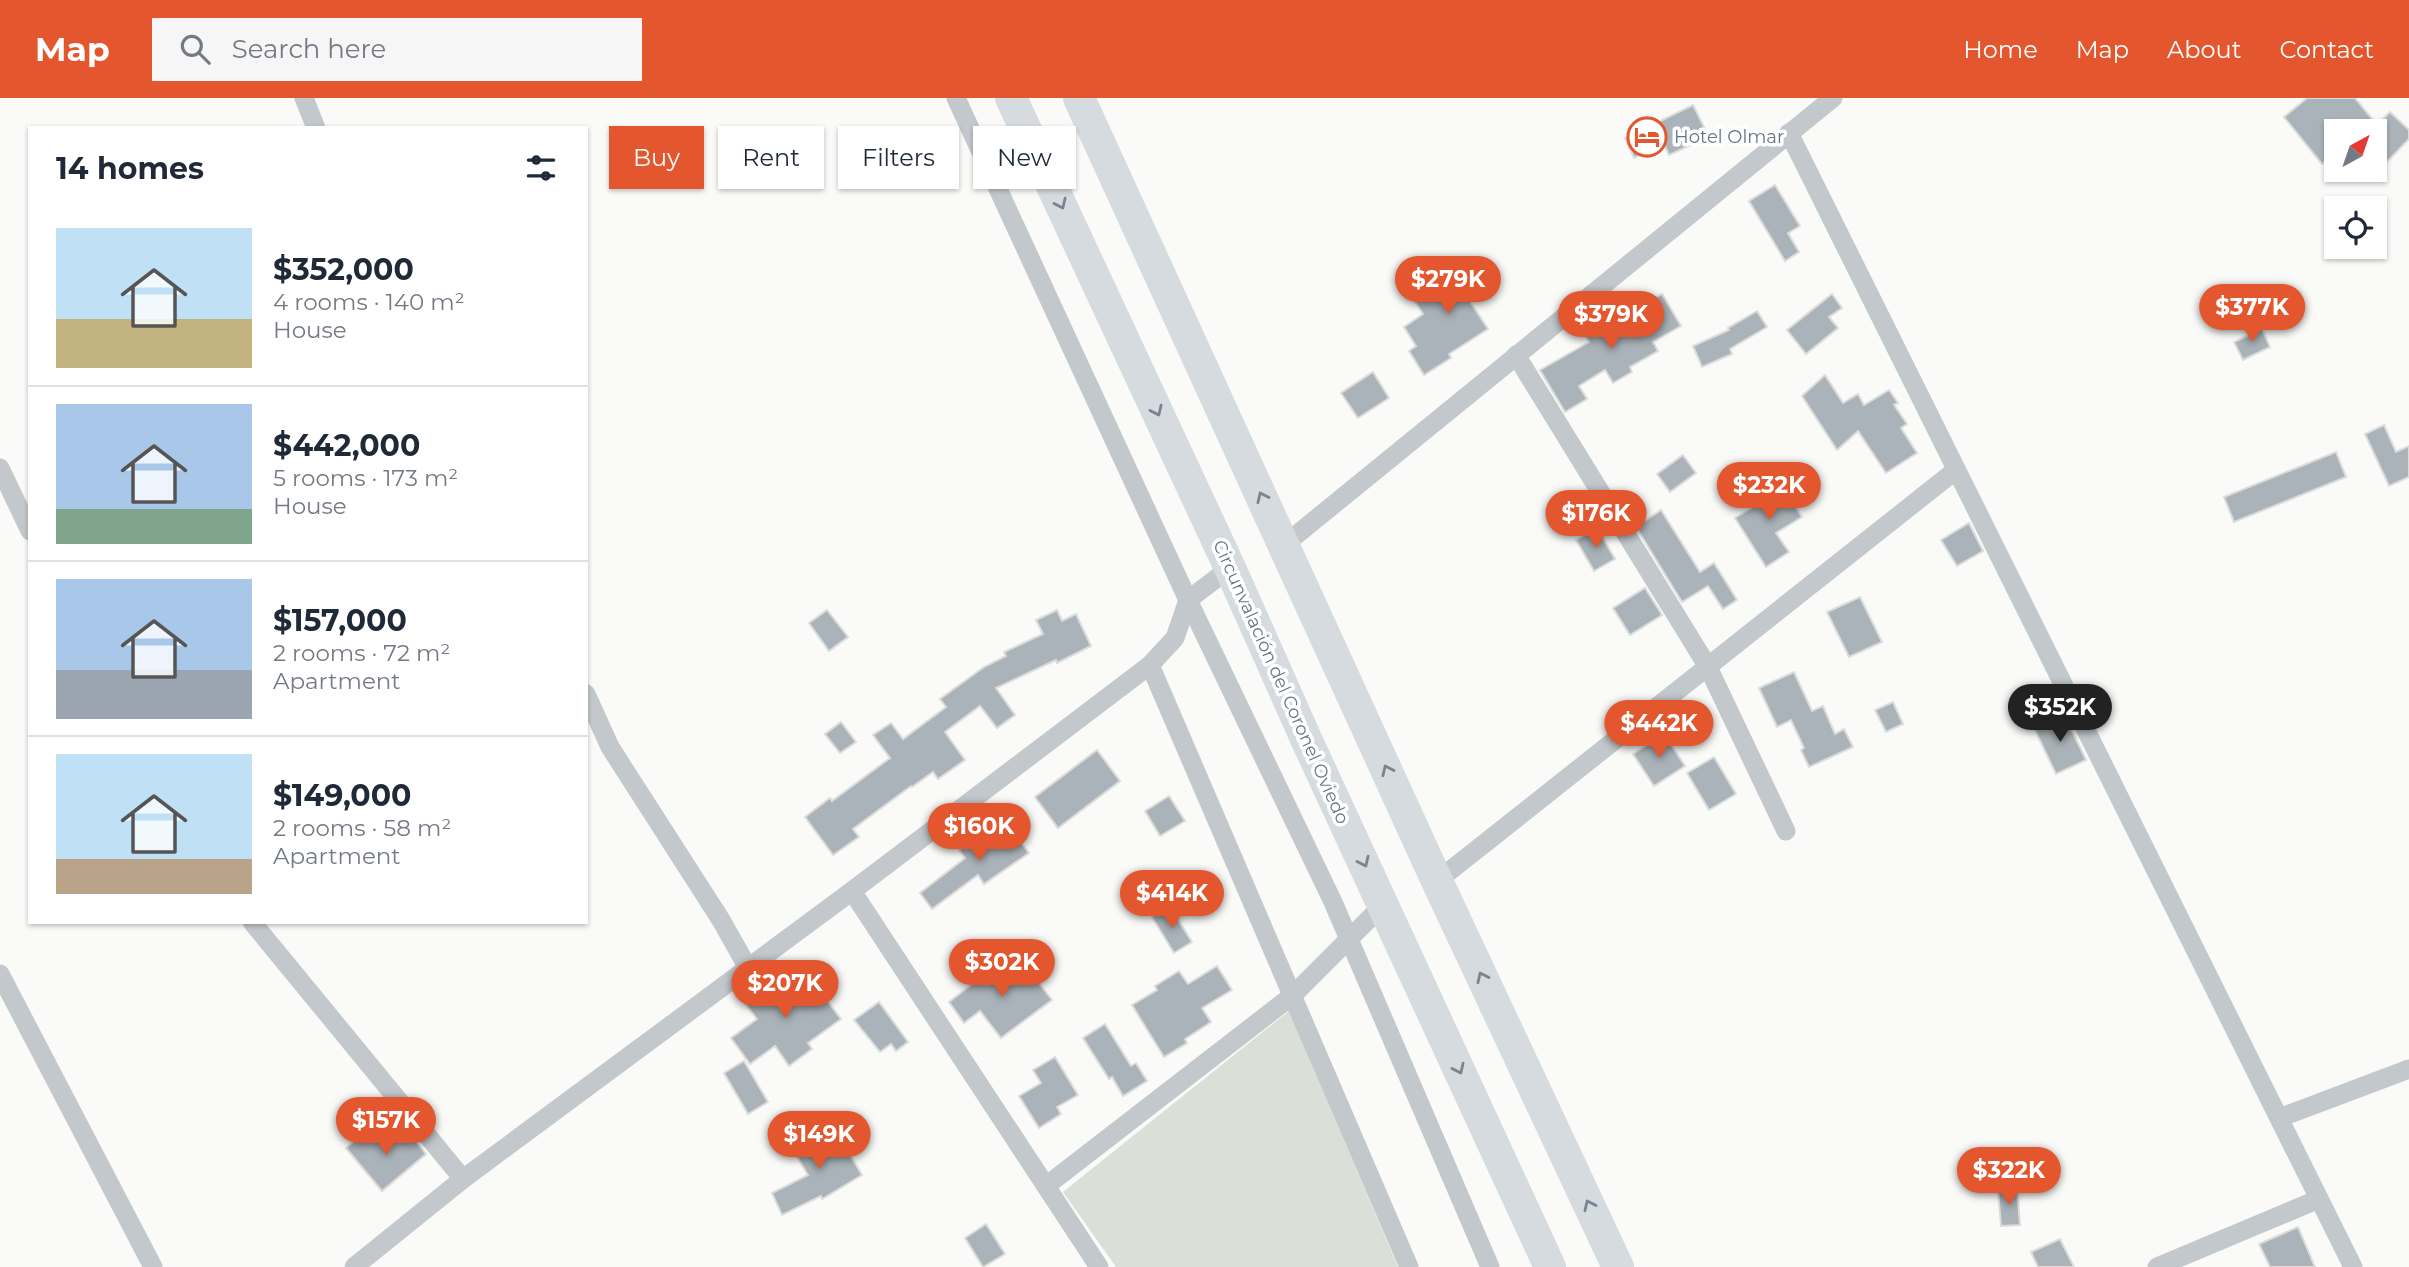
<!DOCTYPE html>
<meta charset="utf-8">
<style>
:root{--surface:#fff;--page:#f6f6f7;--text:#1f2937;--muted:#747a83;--line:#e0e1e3;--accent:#e4572e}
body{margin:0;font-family:Montserrat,sans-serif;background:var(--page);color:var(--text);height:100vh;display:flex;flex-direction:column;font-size:26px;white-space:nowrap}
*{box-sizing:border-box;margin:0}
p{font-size:23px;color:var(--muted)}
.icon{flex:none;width:38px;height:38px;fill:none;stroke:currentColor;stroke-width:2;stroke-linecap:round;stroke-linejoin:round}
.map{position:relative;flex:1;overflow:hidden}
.details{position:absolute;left:28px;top:28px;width:560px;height:798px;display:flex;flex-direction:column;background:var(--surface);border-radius:0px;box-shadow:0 2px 5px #0004}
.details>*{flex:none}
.banner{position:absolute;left:609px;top:28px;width:665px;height:63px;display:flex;gap:14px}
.needle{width:46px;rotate:40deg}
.fabs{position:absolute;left:2324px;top:21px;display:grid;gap:14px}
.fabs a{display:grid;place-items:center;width:63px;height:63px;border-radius:0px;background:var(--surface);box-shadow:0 2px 5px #0004;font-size:35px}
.price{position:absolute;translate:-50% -60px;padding:0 16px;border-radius:24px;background:var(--accent);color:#fff;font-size:23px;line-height:46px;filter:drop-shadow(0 2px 4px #0008)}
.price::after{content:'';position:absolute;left:50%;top:42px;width:21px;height:16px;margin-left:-10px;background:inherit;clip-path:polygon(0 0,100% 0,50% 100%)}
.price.on{background:#222;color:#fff}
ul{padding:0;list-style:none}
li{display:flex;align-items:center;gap:21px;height:175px;padding:0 28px}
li+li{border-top:2px solid var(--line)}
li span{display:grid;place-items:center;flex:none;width:196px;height:140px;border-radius:0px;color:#555}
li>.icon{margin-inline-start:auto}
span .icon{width:84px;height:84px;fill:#fffc;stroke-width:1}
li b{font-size:30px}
h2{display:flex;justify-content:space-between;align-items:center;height:84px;padding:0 28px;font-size:30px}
.chip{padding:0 24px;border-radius:0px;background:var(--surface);box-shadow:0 2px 5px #0004;font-size:24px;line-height:63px}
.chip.on{background:var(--accent);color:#fff}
header{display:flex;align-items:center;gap:42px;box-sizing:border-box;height:98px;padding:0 35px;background:var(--accent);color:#fff}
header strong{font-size:33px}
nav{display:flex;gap:38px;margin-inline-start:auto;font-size:24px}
.search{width:490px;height:63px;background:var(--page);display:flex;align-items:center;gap:18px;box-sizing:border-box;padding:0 24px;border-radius:0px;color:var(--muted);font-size:26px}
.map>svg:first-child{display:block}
</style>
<header>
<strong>Map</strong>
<div class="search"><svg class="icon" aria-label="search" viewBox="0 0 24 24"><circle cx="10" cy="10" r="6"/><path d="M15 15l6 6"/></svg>Search here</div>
<nav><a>Home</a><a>Map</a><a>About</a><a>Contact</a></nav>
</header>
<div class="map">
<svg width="2409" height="1169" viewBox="0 0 2409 1169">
<rect width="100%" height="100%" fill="#fafaf8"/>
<polygon fill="#dadfd7" points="1289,913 1398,1169 1116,1169 1063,1094"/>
<g fill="#aab3b9" stroke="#dcdcda" stroke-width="2">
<polygon points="2307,0 2355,0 2377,27 2390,14 2409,32 2409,41 2384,67 2375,57 2375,33 2336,33 2336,55 2322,66 2284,19"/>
<polygon points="1693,7 1709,39 1669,57 1664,46 1634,60 1625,40"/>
<polygon points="1775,87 1800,128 1788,135 1799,154 1785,163 1749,103"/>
<polygon points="1480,161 1497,188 1471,205 1488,231 1449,256 1451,260 1424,277 1409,253 1416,248 1404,229 1423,216 1410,196 1429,184 1434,191"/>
<polygon points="1662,196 1681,228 1653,244 1658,253 1630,269 1632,274 1613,285 1605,272 1579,288 1587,301 1565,314 1540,272 1589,244 1583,234 1603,223 1606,228"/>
<polygon points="1832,196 1842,210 1829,219 1838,230 1806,256 1787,232"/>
<polygon points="1757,213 1767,229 1730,251 1732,256 1702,269 1693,248 1729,232 1728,230"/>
<polygon points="2262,231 2270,249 2243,262 2234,244"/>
<polygon points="1373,274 1389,300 1358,320 1341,295"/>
<polygon points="1825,277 1843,305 1858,296 1864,307 1889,292 1898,305 1894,307 1907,326 1901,330 1917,355 1886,375 1858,333 1837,352 1802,298"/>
<polygon points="2384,327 2396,354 2409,348 2409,379 2389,388 2365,336"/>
<polygon points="2336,354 2346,379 2234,424 2224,399"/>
<polygon points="1683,357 1696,375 1670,394 1657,376"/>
<polygon points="1779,382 1802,419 1776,435 1789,454 1766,469 1735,420 1761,404 1756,397"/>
<polygon points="1661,412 1700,474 1714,465 1737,502 1723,511 1708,488 1682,504 1636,429"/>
<polygon points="1969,425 1983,453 1957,468 1941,442"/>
<polygon points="1597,430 1615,461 1594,473 1576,442"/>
<polygon points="1645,490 1662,517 1630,537 1613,510"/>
<polygon points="1860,499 1882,544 1849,559 1827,514"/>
<polygon points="827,512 848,539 829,553 809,525"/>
<polygon points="1057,512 1062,523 1076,516 1091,548 1057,565 1056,562 996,590 1015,617 997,630 980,608 945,634 965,662 938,681 933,674 912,689 911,688 853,731 859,739 833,757 805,719 830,700 832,703 890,660 873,637 891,625 903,641 946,609 940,601 984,569 1006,558 1004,554 1043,536 1036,522"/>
<polygon points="1794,574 1812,613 1823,608 1835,636 1844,631 1853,649 1809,669 1801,652 1804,650 1791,622 1777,629 1759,590"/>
<polygon points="1893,604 1903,626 1886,634 1875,612"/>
<polygon points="2064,616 2086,662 2056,676 2034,630"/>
<polygon points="841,624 856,644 840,655 825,636"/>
<polygon points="1664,636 1685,668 1654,688 1633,656"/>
<polygon points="1097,652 1120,683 1058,730 1035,699"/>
<polygon points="1714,659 1736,696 1709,712 1687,675"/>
<polygon points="1169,698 1185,723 1160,738 1145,713"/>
<polygon points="1004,722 1029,755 984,786 978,777 932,811 920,795 965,760 959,752"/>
<polygon points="1170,809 1192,844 1174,855 1152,819"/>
<polygon points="1019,865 1029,878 1032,876 1052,902 1001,940 980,913 964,925 949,904 990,872 992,876 1003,868 1007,874"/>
<polygon points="1217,868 1232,892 1202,910 1211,924 1185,941 1187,945 1164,959 1132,907 1157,892 1155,888 1179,873 1188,886"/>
<polygon points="805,873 841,921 808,945 812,951 789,968 775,948 750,966 731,940 757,921 741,900 763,884 773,897"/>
<polygon points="879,904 908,944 896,953 891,946 880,954 854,922"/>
<polygon points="1105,926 1131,968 1136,965 1147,983 1123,998 1112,979 1109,981 1083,940"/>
<polygon points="1055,959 1078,997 1057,1009 1061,1016 1039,1030 1019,998 1041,985 1033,972"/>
<polygon points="744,963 768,1004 748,1016 724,975"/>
<polygon points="833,1028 862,1077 822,1101 821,1098 782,1117 772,1095 808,1077 793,1052"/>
<polygon points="368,1031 384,1049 406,1031 426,1056 382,1093 346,1050"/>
<polygon points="2017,1089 2020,1127 2001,1128 1998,1091"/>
<polygon points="986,1126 1005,1156 983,1169 965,1140"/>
<polygon points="2298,1129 2315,1169 2270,1169 2259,1146"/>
<polygon points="2060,1141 2074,1169 2038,1169 2031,1154"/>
</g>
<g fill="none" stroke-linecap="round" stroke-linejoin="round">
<g stroke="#c3c8cc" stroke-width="19">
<polyline points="304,0 316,30"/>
<polyline points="956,0 1188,502 1333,804 1490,1169"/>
<polyline points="1789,35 2353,1169"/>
<polyline points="1516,257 1708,569 1786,733"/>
<polyline points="0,370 30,433"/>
<polyline points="1284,447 1833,0"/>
<polyline points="1150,567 1409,1169"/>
<polyline points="586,596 610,649 721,822 748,870"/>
<polyline points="1437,783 1956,372"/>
<polyline points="852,793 1099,1169"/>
<polyline points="252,824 463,1081"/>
<polyline points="0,876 153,1169"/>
<polyline points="2279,1020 2409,971"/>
<polyline points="1046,1088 1293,897 1384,806"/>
<polyline points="354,1169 463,1081 852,793 1150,567 1175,540 1188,502 1230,470"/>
<polyline points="2157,1169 2319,1101"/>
</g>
<g stroke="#d6dbdf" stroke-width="32">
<polyline points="1011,0 1230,470 1307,643 1550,1169"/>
<polyline points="1079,0 1437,783 1618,1169"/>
</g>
</g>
<defs><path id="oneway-chevron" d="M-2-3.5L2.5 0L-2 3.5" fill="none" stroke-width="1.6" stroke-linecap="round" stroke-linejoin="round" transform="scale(1.75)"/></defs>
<g stroke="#768591">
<use href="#oneway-chevron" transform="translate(1061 106) rotate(65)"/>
<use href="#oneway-chevron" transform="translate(1157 313) rotate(65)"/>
<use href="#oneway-chevron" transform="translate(1262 399) rotate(-115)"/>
<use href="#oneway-chevron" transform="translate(1387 672) rotate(-115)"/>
<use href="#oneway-chevron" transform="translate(1364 764) rotate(65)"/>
<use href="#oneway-chevron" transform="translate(1482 879) rotate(-115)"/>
<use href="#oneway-chevron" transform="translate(1459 971) rotate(65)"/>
<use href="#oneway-chevron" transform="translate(1589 1107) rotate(-115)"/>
</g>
<defs>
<g id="hotel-ring" transform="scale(2.0125)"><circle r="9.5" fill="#fff" stroke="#e4572e" stroke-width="1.5"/><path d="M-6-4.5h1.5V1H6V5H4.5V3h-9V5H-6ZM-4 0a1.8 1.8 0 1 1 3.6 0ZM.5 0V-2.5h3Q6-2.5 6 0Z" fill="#e4572e"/></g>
</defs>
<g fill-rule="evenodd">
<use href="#hotel-ring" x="1647" y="39"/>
</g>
<g text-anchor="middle" stroke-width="7" stroke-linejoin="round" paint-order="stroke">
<g font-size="18" fill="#657683" stroke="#fff" text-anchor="start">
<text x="1674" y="45">Hotel Olmar</text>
</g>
<g font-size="18" fill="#657683" stroke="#fff">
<text transform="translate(1281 584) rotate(66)" y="6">Circunvalación del Coronel Oviedo</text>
</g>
</g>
</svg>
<div class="fabs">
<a><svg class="needle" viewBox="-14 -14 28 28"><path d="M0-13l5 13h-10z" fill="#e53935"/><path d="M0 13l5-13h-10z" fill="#747a83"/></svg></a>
<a><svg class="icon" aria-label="locate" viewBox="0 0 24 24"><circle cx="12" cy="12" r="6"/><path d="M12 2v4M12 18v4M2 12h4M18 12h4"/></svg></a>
</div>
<b class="price" style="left:1448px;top:218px">$279K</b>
<b class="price" style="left:2252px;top:246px">$377K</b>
<b class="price" style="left:1611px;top:253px">$379K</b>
<b class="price" style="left:1769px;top:424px">$232K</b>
<b class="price" style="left:1596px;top:452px">$176K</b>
<b class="price on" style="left:2060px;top:646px">$352K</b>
<b class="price" style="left:1659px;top:662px">$442K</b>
<b class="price" style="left:979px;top:765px">$160K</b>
<b class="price" style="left:1172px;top:832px">$414K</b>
<b class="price" style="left:1002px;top:901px">$302K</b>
<b class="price" style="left:785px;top:922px">$207K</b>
<b class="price" style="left:386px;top:1059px">$157K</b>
<b class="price" style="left:819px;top:1073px">$149K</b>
<b class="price" style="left:2009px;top:1109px">$322K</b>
<div class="banner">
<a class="chip on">Buy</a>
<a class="chip">Rent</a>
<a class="chip">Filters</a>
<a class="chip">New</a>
</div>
<section class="details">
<h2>14 homes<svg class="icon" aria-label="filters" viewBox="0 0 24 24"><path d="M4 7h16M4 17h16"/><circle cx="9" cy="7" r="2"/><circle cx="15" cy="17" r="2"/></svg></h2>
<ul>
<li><span style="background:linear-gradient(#bfe0f5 65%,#c2b280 0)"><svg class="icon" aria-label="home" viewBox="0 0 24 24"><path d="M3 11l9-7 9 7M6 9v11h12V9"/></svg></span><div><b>$352,000</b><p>4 rooms · 140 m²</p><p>House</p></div></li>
<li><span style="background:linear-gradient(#a9c7e8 75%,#7fa58c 0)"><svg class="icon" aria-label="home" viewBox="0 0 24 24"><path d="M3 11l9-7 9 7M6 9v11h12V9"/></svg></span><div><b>$442,000</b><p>5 rooms · 173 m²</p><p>House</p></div></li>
<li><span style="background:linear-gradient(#a9c7e8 65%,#9aa5b1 0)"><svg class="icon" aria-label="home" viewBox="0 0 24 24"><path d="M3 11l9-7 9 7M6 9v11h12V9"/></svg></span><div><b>$157,000</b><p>2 rooms · 72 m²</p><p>Apartment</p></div></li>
<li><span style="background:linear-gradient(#bfe0f5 75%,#b9a48a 0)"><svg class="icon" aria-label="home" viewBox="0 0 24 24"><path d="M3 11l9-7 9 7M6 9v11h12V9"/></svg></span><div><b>$149,000</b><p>2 rooms · 58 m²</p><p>Apartment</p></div></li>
</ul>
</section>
</div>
